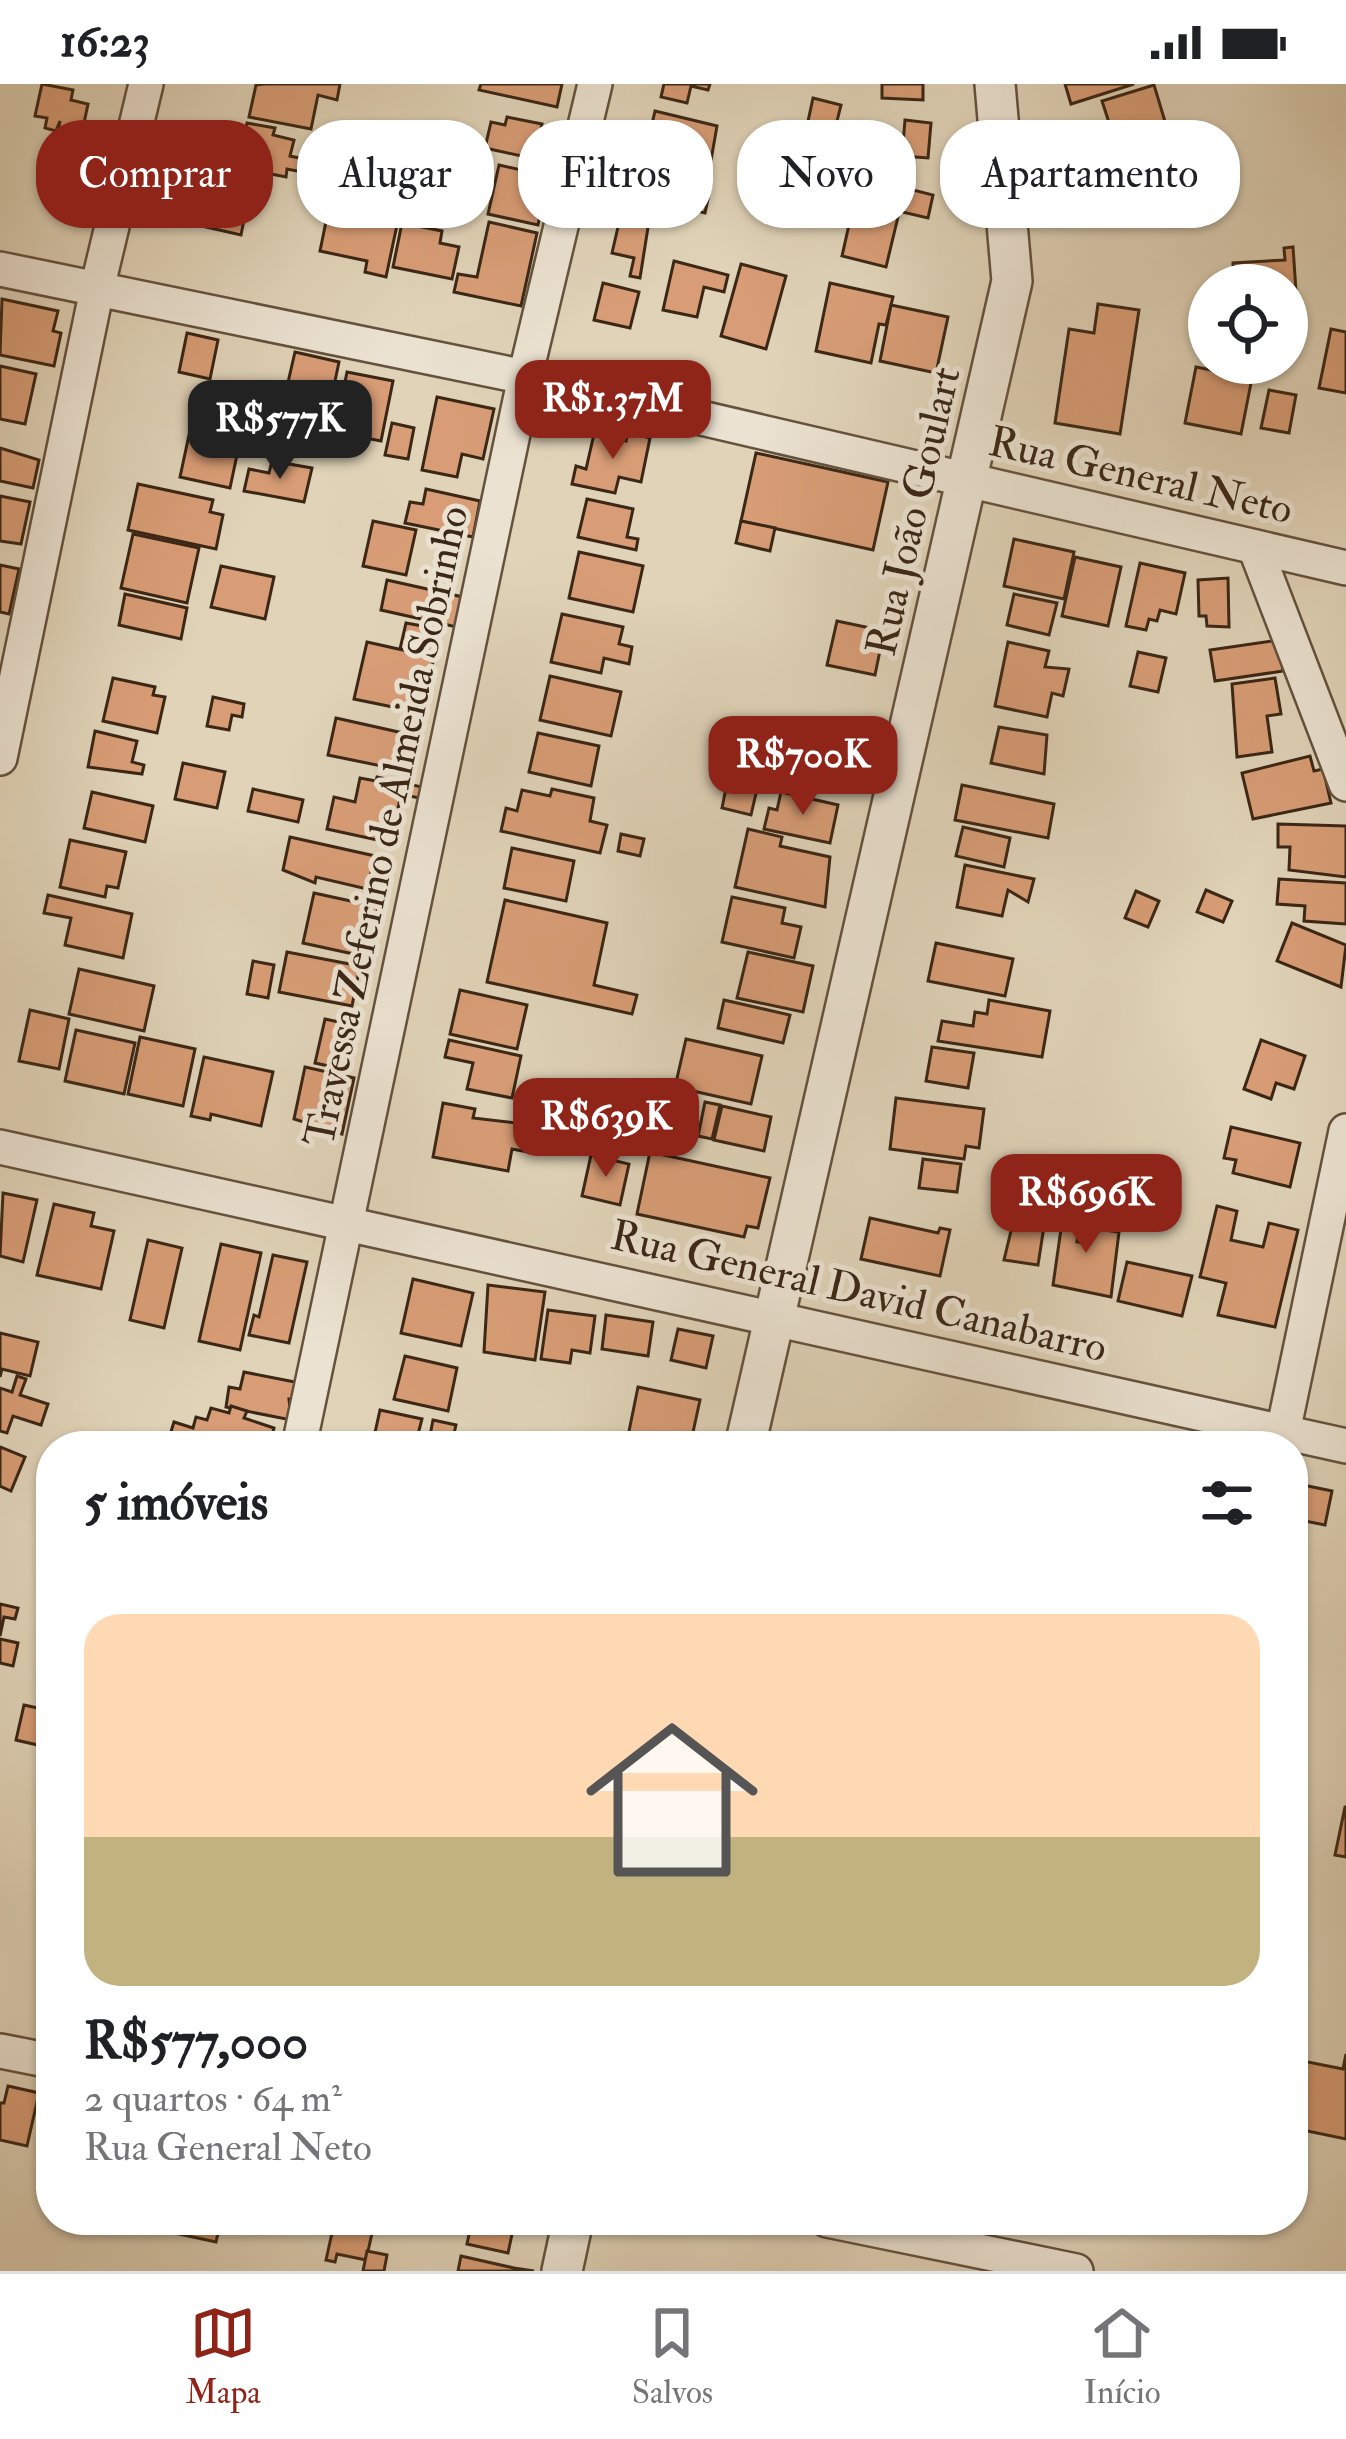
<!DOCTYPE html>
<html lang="pt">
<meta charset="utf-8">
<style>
:root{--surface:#fff;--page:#f2f2f2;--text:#202124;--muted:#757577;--line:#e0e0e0;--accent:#8f2418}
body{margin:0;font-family:"IM FELL Double Pica",serif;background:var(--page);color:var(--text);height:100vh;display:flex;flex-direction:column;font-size:45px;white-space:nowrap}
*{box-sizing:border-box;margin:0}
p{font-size:39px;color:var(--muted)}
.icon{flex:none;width:66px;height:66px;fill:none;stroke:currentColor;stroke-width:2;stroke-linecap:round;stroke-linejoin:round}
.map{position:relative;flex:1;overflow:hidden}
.side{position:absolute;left:36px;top:1347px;width:1272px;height:804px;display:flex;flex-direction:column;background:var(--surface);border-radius:48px;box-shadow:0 3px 9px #0004}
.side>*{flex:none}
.guide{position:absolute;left:36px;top:36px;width:1275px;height:108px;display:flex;gap:24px}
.controls{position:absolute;left:1188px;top:180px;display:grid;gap:24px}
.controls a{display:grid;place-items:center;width:120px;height:120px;border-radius:50%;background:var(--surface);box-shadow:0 3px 9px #0004;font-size:60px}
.price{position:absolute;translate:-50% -102px;padding:0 27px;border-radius:24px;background:var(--accent);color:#fff;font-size:39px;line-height:78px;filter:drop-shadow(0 3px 6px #0008)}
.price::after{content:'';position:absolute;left:50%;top:72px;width:36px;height:27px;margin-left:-18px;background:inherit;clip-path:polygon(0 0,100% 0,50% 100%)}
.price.selected{background:#222;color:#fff}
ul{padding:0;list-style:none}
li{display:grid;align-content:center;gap:24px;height:636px;padding:0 48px}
li span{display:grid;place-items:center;height:372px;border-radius:36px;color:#555}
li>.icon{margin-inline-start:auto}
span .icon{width:216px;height:216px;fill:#fffc;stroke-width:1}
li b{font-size:51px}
h2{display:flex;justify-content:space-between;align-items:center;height:144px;padding:0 48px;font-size:51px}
.pill{padding:0 42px;border-radius:48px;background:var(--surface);box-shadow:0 3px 9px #0004;font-size:42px;line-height:108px}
.pill.selected{background:var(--accent);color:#fff}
.status{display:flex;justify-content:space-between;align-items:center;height:84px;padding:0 60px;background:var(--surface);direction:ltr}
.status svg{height:33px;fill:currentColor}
.dock{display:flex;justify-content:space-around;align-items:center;height:168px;border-top:3px solid var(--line);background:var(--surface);font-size:33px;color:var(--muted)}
.dock a{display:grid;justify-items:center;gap:6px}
.dock .selected{color:var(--accent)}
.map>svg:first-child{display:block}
</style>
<div class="status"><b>16:23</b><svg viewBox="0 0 49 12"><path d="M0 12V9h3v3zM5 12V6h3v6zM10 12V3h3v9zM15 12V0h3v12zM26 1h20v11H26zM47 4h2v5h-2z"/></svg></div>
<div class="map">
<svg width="1346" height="2187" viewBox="0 0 1346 2187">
<rect width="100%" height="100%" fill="#e0d3b8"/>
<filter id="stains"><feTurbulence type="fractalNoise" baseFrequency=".00167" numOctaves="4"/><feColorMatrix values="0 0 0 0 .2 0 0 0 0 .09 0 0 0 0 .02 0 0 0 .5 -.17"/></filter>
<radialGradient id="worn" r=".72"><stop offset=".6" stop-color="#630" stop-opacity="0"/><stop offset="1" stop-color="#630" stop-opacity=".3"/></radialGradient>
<g fill="#d89d76" stroke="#3b2716" stroke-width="3">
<polygon points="42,0 73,6 71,16 88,20 80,58 57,53 60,37 56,47 45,44 47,34 35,32"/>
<polygon points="264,0 340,0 337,16 318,11 311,45 249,33 256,1"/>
<polygon points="481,0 562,0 557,23 479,6"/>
<polygon points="664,0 710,0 708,6 691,2 687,19 661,13"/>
<polygon points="882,0 923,0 923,16 882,14"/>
<polygon points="1065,0 1134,0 1071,20"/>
<polygon points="1154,1 1167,44 1116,60 1102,17"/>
<polygon points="813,14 841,21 834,49 807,42"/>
<polygon points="655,27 717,42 709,88 672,79 670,90 642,83"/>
<polygon points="507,33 542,40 535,75 485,64 491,38 505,41"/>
<polygon points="905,36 931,39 928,74 902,72"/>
<polygon points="247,39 275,44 273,51 294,56 290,72 304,75 302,88 287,85 286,93 266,89 263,104 235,97"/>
<polygon points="59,60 98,68 87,120 47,111"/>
<polygon points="499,81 548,92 538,141 488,130"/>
<polygon points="1178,82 1188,119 1152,128 1143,90"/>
<polygon points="886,83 909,88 905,104 933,111 928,134 846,115 852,92 882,99"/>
<polygon points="664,89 711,101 705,129 657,117"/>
<polygon points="201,101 249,111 241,151 193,140"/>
<polygon points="367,115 401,122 386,193 365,188 367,177 320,167 330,118 365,126"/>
<polygon points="853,123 898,133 886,183 842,172"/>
<polygon points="621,130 649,137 640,194 630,192 634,174 612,169"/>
<polygon points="489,138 537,149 521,222 454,208 458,190 477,193"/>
<polygon points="402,139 442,147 440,159 459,163 452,195 393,183"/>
<polygon points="1293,163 1296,207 1287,208 1287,201 1234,201 1233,179 1285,176 1284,164"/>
<polygon points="674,177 728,191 724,208 704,203 697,233 663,226"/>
<polygon points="741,180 786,192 766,265 721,252"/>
<polygon points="603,199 639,208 630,244 594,236"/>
<polygon points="830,199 893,213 886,241 879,240 871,279 816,267"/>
<polygon points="2,215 58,227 53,247 61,249 54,282 0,271"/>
<polygon points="1098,220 1139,226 1120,350 1055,339 1069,245 1094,249"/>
<polygon points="891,221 948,233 936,289 880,277"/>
<polygon points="1331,245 1346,248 1346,309 1319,304"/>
<polygon points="187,249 218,256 210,295 179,288"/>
<polygon points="295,268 339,278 328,330 283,320"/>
<polygon points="0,282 36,290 25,340 0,335"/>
<polygon points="1196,283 1252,294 1241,350 1185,339"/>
<polygon points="347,288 393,297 381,357 335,348"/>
<polygon points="1269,306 1296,311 1289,349 1261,344"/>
<polygon points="437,313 494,325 483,375 462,370 457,393 422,386"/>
<polygon points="392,339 414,344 408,375 385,371"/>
<polygon points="199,343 241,352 230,404 180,393 189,351 197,353"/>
<polygon points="628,348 650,354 641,398 619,393 615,409 572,400 576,382 586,385 594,350 626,357"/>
<polygon points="0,364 39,376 33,404 0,397"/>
<polygon points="756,369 888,398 873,466 741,437"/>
<polygon points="272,377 312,384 304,418 244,407 249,385 269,389"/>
<polygon points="138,400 213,416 210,428 223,431 216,465 128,446"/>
<polygon points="426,405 480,417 473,453 405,439 410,418 423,420"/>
<polygon points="0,412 30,418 21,460 0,457"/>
<polygon points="587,415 633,425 627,453 638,455 636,466 578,453"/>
<polygon points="373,437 416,446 406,491 363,482"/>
<polygon points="741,437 775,444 770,467 736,459"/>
<polygon points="133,450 199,464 187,519 121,504"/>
<polygon points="1014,455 1074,468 1064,515 1004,502"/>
<polygon points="579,468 643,482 633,528 569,514"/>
<polygon points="1075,473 1121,483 1108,542 1062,532"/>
<polygon points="1140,479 1185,489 1176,530 1160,526 1157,537 1149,535 1146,546 1126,542"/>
<polygon points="0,481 19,485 9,530 0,528"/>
<polygon points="221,482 274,493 265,535 211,523"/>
<polygon points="1228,494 1229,543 1207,542 1206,532 1199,532 1198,496"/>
<polygon points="387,496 467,514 461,544 381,526"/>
<polygon points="125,510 187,524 181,555 119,541"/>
<polygon points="1014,510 1057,519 1049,551 1007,541"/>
<polygon points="562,530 623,543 619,560 632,563 629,580 604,574 601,589 551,578"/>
<polygon points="837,537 884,547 875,591 827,581"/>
<polygon points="406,539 433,544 427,572 400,565"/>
<polygon points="1279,556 1283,587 1215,597 1210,566"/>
<polygon points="367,558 434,573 422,629 354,615"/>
<polygon points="1008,558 1049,567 1045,583 1069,585 1063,612 1052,609 1047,633 995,622"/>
<polygon points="1138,568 1166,574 1158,608 1130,602"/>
<polygon points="550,592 621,608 611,652 540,636"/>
<polygon points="113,594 155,603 153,611 165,613 157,649 103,637"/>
<polygon points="1275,594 1281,630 1267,632 1272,668 1237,673 1232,600"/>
<polygon points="213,613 244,620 242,633 232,631 229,646 207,642"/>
<polygon points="336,634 403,649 396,685 328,671"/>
<polygon points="796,638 853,651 841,704 784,691"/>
<polygon points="999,643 1047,651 1044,690 991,679"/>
<polygon points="95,647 137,657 132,678 144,681 142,690 88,683"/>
<polygon points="538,649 599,662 591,702 529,688"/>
<polygon points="1310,672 1314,687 1323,685 1331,719 1253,735 1242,689"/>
<polygon points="183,679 225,688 217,724 175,715"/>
<polygon points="377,693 422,703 419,714 401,710 391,759 327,745 334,713 355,718 360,694 376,697"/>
<polygon points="727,699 757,705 751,731 722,724"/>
<polygon points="962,701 1054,720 1048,754 955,736"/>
<polygon points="253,705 303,716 298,738 248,727"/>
<polygon points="552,705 594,714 590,737 607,741 600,769 501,747 506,724 517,727 522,706 550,712"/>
<polygon points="92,708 153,722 145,758 84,744"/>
<polygon points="781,708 838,721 830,759 764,745 769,724 777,726"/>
<polygon points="1278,740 1346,742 1346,793 1289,786 1290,763 1278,763"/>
<polygon points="963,743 1010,754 1004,783 956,772"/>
<polygon points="748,745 782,753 780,762 830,773 825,823 735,803"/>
<polygon points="621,750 644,755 640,772 618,767"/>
<polygon points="290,753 375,772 367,805 316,793 315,799 283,786"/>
<polygon points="70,756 126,768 118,804 107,802 105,813 60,803"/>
<polygon points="512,764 574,777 566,817 504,804"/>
<polygon points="965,781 1034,795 1028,818 1008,806 1002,832 957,823"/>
<polygon points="1279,795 1346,799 1346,840 1304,837 1305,822 1277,820"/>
<polygon points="1206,806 1232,817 1223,838 1197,828"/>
<polygon points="1136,807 1159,817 1148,843 1125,834"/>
<polygon points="314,809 378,823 367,873 303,859"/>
<polygon points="48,811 132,830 123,874 65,861 71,834 44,829"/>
<polygon points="732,813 785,824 782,839 801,843 794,874 722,858"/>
<polygon points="505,816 607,839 594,901 637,911 632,930 487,898"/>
<polygon points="1292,839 1346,861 1341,903 1277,877"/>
<polygon points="936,859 1013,875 1005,912 928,897"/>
<polygon points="287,868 360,882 352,922 279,908"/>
<polygon points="748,868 813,882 803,928 737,914"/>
<polygon points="253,877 274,881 268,914 247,910"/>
<polygon points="79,885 154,902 144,947 69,930"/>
<polygon points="460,906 527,921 517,965 450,950"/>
<polygon points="724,916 790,931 783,959 718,944"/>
<polygon points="989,916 1050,927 1042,973 938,957 942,937 973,942 975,928 987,930"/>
<polygon points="30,926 69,935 59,985 19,977"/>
<polygon points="325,935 357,942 347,986 315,979"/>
<polygon points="76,946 135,959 124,1010 65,997"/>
<polygon points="140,953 195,965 183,1022 128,1010"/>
<polygon points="686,955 762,972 751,1020 675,1003"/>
<polygon points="449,956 521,972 512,1014 467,1005 473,979 445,973"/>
<polygon points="1261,956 1305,972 1294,1005 1276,999 1271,1015 1244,1005"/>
<polygon points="932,963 974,969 968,1004 926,997"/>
<polygon points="204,973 273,988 261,1042 211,1030 210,1036 191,1032"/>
<polygon points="305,983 354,994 342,1050 294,1035"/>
<polygon points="896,1014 984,1025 979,1064 966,1062 964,1075 890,1065"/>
<polygon points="705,1018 720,1021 712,1055 698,1052"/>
<polygon points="443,1019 475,1025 473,1034 533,1041 528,1068 512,1065 508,1087 433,1073"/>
<polygon points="722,1022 771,1033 764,1067 714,1056"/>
<polygon points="658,1028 686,1034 681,1058 653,1052"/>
<polygon points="1231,1043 1300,1059 1290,1103 1233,1089 1236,1076 1224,1074"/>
<polygon points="650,1068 770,1094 758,1144 747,1142 744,1153 637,1130"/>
<polygon points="591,1071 629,1080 620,1121 582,1112"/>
<polygon points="923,1075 961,1080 957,1108 919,1104"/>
<polygon points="3,1109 37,1116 23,1178 0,1172"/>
<polygon points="54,1120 94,1129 91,1142 114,1147 101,1205 37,1191"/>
<polygon points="1017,1122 1027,1124 1026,1133 1045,1136 1038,1181 1004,1176"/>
<polygon points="1217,1122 1237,1127 1231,1156 1263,1163 1269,1139 1298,1146 1275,1243 1218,1231 1226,1199 1200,1193"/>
<polygon points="1064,1124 1094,1128 1091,1143 1079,1141 1077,1158 1087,1159 1090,1144 1119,1148 1111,1213 1053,1201"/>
<polygon points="870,1134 938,1149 940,1144 950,1146 940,1192 861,1175"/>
<polygon points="148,1156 182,1164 164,1244 130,1236"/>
<polygon points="221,1160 261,1169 240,1266 199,1257"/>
<polygon points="273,1171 307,1178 289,1259 249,1251 254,1231 259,1233"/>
<polygon points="1127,1178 1192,1192 1182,1232 1118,1217"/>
<polygon points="413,1195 473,1209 461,1262 401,1249"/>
<polygon points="488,1201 545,1208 535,1276 484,1268"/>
<polygon points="548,1226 595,1232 590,1269 572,1266 570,1279 541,1275"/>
<polygon points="606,1231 653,1238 648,1272 602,1265"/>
<polygon points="678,1245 713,1252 706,1284 671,1276"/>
<polygon points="0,1249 38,1258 30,1292 2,1285 0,1293"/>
<polygon points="405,1272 457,1284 448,1327 394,1315"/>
<polygon points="244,1288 305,1300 302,1317 289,1315 291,1336 226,1323 229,1303 240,1305"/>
<polygon points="17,1292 26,1295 20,1311 48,1320 41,1341 13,1332 7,1349 0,1347 0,1304 12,1308"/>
<polygon points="638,1303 700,1316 690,1362 626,1362"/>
<polygon points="231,1322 247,1327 244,1334 274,1344 269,1362 168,1357 174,1338 193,1344 196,1333 207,1336 211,1324 229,1329"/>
<polygon points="380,1326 422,1335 415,1362 372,1362"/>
<polygon points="433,1336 456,1341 451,1362 428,1362"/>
<polygon points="0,1363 25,1373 11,1407 0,1402"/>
<polygon points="1303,1401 1332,1407 1325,1441 1305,1437 1303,1448 1293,1446"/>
<polygon points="0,1520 18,1524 15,1535 4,1533 0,1552"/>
<polygon points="0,1555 18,1559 13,1582 0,1579"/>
<polygon points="24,1621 51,1627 51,1664 16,1656"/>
<polygon points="1345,1723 1346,1723 1346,1773 1335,1771"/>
<polygon points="1346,1970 1346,2055 1293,2044 1293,1975 1343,1985"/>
<polygon points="8,2002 39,2009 27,2062 0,2056 0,2019 4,2019"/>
<polygon points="173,2136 221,2136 216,2158 170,2148"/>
<polygon points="351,2136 375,2136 366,2176 337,2170 335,2178 326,2176 334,2140 349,2143"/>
<polygon points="472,2136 515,2136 508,2169 467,2160"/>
<polygon points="367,2167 387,2171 384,2187 363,2187"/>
<polygon points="461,2172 514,2184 534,2187 458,2187"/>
</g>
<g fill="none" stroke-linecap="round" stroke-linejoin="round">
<g stroke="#64523e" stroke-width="38">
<g id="minor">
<polyline points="0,185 525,293 1346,484"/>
<polyline points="1256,466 1346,700"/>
<polyline points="0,674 97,205 146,0"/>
<polyline points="0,1063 1346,1362"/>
<polyline points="1283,1348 1346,1047"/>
<polyline points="299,1362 525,293 595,0"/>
<polyline points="0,1967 51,1977"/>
<polyline points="827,2136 1076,2187"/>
</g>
</g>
<g stroke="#64523e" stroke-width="44">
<g id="tertiary">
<polyline points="745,1362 1012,197 995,0"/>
<polyline points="562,2187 573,2136"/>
</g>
</g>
<use href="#minor" stroke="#ebe2d1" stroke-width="33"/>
<use href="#tertiary" stroke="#ebe2d1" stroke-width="39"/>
</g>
<g text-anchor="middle" stroke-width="10" stroke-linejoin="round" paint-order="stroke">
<g font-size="42" fill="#3b2716" stroke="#ebe2d1">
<text transform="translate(1141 390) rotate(13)" y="15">Rua General Neto</text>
<text transform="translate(912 427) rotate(-77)" y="15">Rua João Goulart</text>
<text transform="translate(385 742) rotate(-78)" y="15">Travessa Zeferino de Almeida Sobrinho</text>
<text transform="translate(859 1206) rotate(13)" y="15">Rua General David Canabarro</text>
</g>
</g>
<rect width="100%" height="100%" filter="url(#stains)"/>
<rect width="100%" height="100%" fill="url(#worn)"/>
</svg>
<div class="controls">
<a><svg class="icon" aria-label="locate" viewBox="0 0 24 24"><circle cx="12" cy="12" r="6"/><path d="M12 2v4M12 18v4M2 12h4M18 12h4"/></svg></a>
</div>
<b class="price" style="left:613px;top:378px">R$1.37M</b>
<b class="price selected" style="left:280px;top:398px">R$577K</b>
<b class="price" style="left:803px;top:734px">R$700K</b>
<b class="price" style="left:606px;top:1096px">R$639K</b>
<b class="price" style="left:1086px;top:1172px">R$696K</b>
<div class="guide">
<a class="pill selected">Comprar</a>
<a class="pill">Alugar</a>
<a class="pill">Filtros</a>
<a class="pill">Novo</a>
<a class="pill">Apartamento</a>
</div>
<section class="side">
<h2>5 imóveis<svg class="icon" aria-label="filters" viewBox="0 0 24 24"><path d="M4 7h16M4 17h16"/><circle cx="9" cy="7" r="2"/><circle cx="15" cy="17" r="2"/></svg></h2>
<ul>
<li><span style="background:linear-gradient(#ffd9b3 60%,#c2b280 0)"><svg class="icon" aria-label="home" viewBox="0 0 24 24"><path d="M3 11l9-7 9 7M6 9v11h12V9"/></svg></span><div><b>R$577,000</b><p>2 quartos · 64 m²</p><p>Rua General Neto</p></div></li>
</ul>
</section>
</div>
<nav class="dock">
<a class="selected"><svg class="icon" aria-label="map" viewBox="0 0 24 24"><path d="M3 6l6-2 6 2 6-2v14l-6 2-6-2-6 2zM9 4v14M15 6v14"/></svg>Mapa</a>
<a><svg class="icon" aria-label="saved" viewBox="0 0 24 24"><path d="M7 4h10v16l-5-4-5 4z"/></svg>Salvos</a>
<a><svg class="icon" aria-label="home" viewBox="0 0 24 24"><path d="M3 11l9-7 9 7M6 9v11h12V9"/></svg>Início</a>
</nav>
